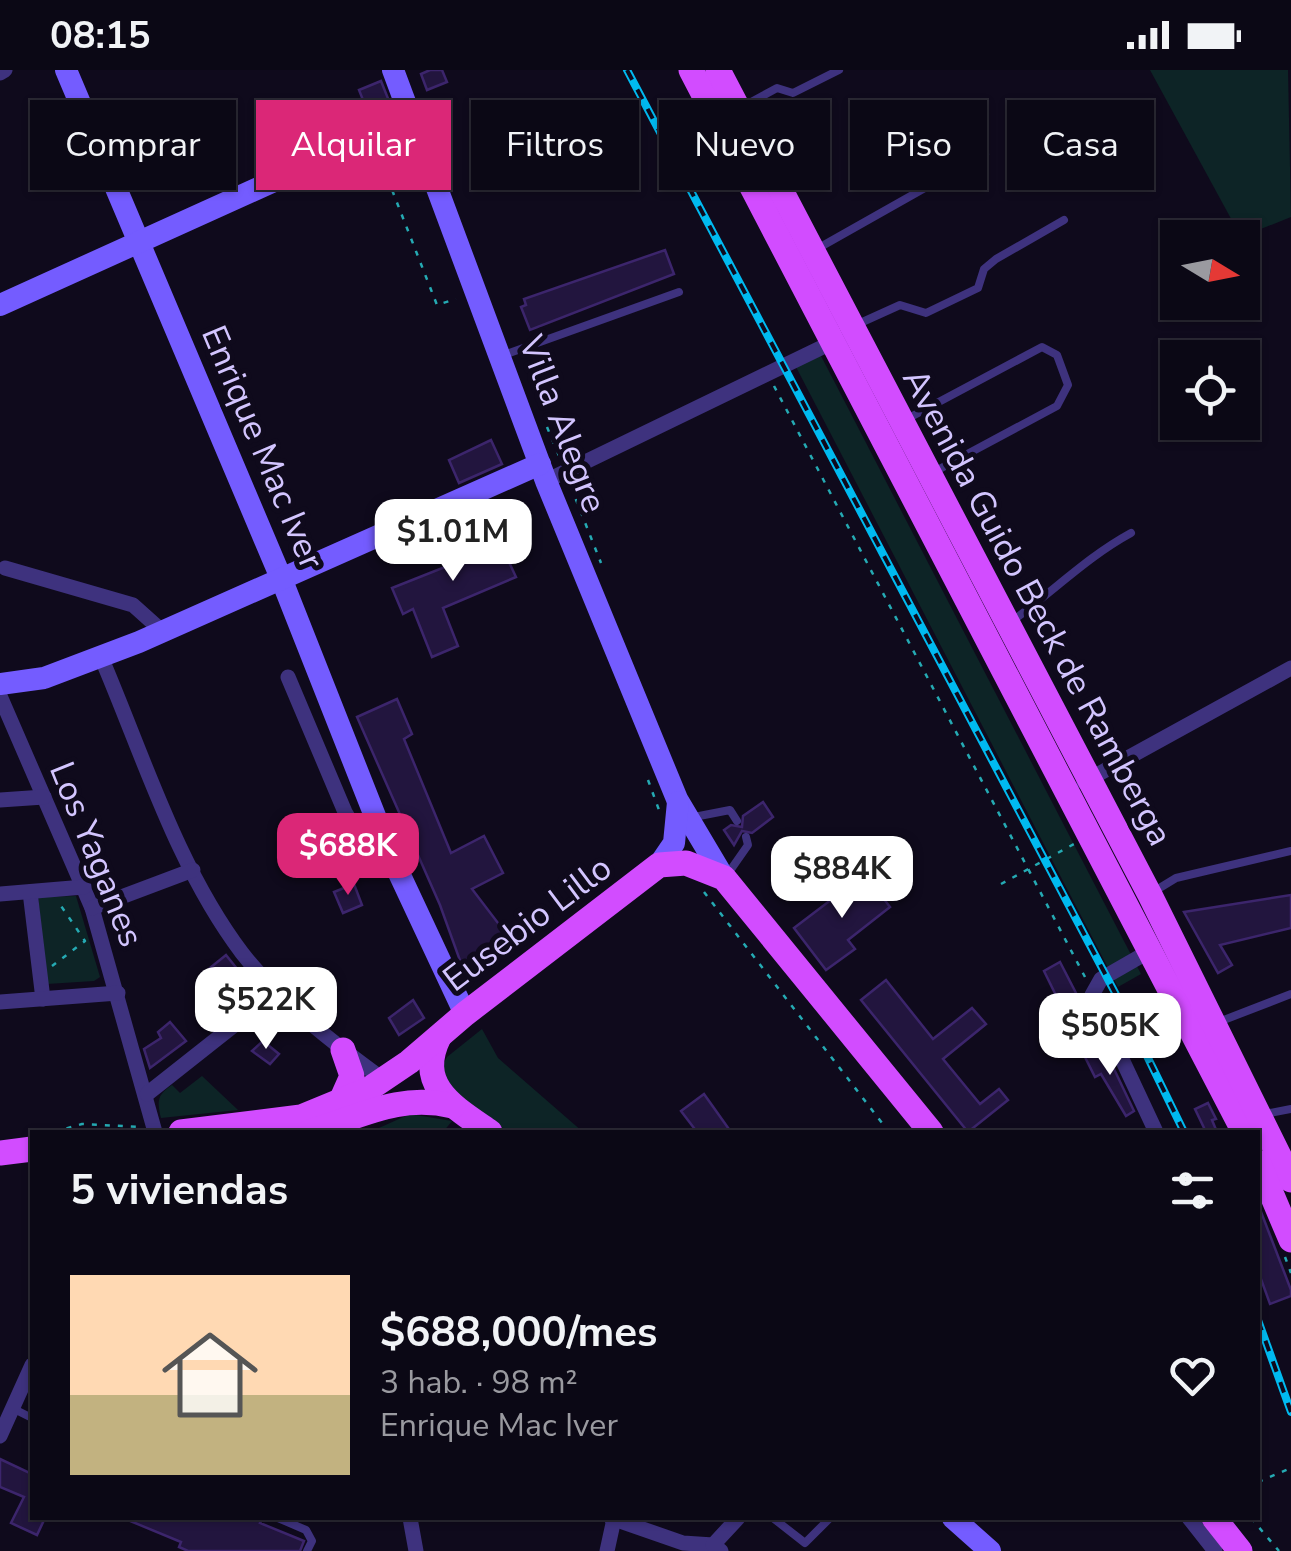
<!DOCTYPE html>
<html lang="es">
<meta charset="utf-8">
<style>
:root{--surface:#0b0815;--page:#14111e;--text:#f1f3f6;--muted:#9a9aa0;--line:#2b2934;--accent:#db2777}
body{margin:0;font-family:"Nunito Sans",sans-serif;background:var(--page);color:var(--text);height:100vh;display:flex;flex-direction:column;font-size:38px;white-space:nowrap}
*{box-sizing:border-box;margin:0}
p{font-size:32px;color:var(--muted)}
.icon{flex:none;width:55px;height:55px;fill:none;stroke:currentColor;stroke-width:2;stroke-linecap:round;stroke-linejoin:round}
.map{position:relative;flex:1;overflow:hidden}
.side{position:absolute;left:30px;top:1060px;width:1230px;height:390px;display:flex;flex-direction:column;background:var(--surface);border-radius:0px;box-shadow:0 2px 8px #0004,0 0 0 2px var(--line)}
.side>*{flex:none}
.top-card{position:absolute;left:30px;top:30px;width:1232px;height:90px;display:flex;gap:20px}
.needle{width:65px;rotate:100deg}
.controls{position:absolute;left:1160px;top:150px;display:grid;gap:20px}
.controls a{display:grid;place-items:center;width:100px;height:100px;border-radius:0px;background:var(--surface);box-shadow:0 2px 8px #0004,0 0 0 2px var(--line);font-size:50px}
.price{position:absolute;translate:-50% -85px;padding:0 22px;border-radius:20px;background:#fff;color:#222;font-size:32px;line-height:65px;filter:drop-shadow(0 2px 5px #0008)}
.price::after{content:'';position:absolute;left:50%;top:60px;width:30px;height:22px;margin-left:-15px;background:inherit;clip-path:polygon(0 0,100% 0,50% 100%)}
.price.on{background:var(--accent);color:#fff}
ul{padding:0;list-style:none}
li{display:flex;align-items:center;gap:30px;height:250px;padding:0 40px}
li span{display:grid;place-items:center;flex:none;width:280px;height:200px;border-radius:0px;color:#555}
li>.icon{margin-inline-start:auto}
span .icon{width:120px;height:120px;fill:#fffc;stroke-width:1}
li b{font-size:42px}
h2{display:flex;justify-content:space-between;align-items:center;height:120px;padding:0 40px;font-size:42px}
.tag{padding:0 35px;border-radius:0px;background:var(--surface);box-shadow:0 2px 8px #0004,0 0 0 2px var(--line);font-size:35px;line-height:90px}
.tag.on{background:var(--accent);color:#fff}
.status{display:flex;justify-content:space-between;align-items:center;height:70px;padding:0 50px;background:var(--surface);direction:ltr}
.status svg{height:28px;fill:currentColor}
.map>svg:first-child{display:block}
</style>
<div class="status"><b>08:15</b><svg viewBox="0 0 49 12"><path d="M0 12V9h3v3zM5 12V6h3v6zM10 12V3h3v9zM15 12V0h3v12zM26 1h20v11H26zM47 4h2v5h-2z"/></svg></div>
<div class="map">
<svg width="1291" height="1481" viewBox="0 0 1291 1481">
<rect width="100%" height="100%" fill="#0f0a1c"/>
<g fill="#0d2426">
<polygon points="1150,0 1288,0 1291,147 1241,167"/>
<polygon points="820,284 1141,904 1118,917 795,295"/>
<polygon points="76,826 100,907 94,911 47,914 38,827"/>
<path d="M482 959 498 988 583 1062C516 1062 473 1069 440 999L447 987Z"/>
<path d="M202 1006 238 1040 161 1048C157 1031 157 1025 172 1015L180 1023Z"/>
<polygon points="410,1044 452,1051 443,1062 370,1062"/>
</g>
<g fill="#22153e" stroke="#3c256c" stroke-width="2.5">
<polygon points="430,0 442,0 447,12 427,20 421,4"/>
<polygon points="381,11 391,36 369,45 359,20"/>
<polygon points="665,180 674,204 530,260 521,237 526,235 524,229"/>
<polygon points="491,370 502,394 459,413 449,390"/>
<polygon points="469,459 501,475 516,507 443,538 458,576 432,587 413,539 403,544 392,518 445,497 435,473"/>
<polygon points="397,629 412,664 404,669 451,783 484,766 503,803 472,819 511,870 505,875 508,879 467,910 440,835 357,647"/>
<polygon points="763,732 773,747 752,763 742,761 734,775 724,760 731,755 742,757 743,746"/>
<polygon points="865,804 890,837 848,870 855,879 826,900 794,858"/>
<polygon points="354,814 362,835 343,843 334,822"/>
<polygon points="1291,825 1291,858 1220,875 1232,895 1218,903 1184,842"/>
<polygon points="226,885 250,915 234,928 210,898"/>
<polygon points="1060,892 1092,954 1074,962 1044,901"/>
<polygon points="886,910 933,969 972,938 986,954 943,989 980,1034 999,1019 1008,1030 968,1062 861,930"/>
<polygon points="413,930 424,948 399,965 389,948"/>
<polygon points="170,952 186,971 150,998 144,979 161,968 158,962"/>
<polygon points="263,971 279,984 270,994 252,981"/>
<polygon points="1104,978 1134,1041 1126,1046 1101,1004 1095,1007 1085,987"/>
<polygon points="704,1024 731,1062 697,1062 681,1041"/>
<polygon points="1208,1033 1216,1049 1212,1050 1217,1062 1206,1062 1195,1039"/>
<polygon points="1258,1134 1291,1220 1291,1226 1270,1234 1261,1209 1258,1210"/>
<polygon points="0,1389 32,1404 32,1448 45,1448 37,1465 11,1453 24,1427 0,1417"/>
<polygon points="123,1448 263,1448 260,1453 304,1471 300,1481 188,1481 179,1477 181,1472"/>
</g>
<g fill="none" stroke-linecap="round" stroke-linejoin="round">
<g stroke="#25aab3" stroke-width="2.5" stroke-dasharray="5 8" stroke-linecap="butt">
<polyline points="378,84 437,235 456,229"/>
<polyline points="774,316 1085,907"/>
<polyline points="547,357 559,386"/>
<polyline points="571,417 601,493"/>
<polyline points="648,710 659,740"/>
<polyline points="1001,814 1074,774"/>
<polyline points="704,822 889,1062"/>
<polyline points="52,896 85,871 59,833"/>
<polyline points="54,1062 82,1054 140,1057"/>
<polyline points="1285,1187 1291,1203"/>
<polyline points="1258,1412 1291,1398"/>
<polyline points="1251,1448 1279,1481"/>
</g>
<g stroke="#3e327e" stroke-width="8">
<polyline points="742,37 777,18 793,23 839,0"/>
<polyline points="815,180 985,84"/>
<polyline points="858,254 900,235 926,243 978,218 984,199 996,189 1064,150"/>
<polyline points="504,285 679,222"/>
<polyline points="905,350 1042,277 1057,285 1068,315 1057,336 932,403"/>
<path d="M1012 551C1054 521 1087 487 1131 463"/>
<polyline points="694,747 730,740 737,751"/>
<polyline points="727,805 748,775 746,767"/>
<polyline points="1153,822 1176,808 1291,781"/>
<polyline points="1216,953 1291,924"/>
<polyline points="1265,1044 1291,1039"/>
<polyline points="14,1339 32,1348"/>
<polyline points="278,1448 306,1460 312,1471 307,1481"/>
<polyline points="773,1448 805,1473 830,1448"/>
</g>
<g stroke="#3e327e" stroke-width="15">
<polyline points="0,3 5,0"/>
<polyline points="546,411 833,272"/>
<polyline points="5,498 133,535 162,561"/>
<path d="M101 587C143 685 177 797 242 883 281 933 333 973 384 1010"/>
<polyline points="288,607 345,742 352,754 387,781"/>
<polyline points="0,626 92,838 155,1062"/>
<polyline points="1084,712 1291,598"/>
<polyline points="0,730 44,727"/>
<polyline points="30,822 43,929"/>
<polyline points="0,824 84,817"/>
<polyline points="92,838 193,800"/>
<polyline points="1148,882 1101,909 1092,925 1156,1062"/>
<polyline points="0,932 118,923"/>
<polyline points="147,1024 276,922"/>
<polyline points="0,1366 32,1295"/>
<polyline points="410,1448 416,1481"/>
<polyline points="611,1448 683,1473 713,1475 721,1481"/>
<polyline points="1189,1448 1215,1481"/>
<polyline points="713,1475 738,1448"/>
<polyline points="607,1481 614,1449"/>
</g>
<g stroke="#745cff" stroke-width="22">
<polyline points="66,0 281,508 390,784 465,944"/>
<polyline points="393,0 546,411 677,729 724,808"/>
<polyline points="0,235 411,49"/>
<polyline points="0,614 44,608 139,572 540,394"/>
<polyline points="659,795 674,773 678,732"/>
<polyline points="953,1448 990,1481"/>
</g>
<g stroke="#d24cff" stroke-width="25">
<polyline points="691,0 1244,1062"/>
<polyline points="718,0 1150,825 1291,1110"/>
<path d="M439 967C415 1016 454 1037 490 1062"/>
<polyline points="340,1033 352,1006 343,980"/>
<polyline points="181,1062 301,1047 369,1019 409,992 465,944 659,795 686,793 724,808 931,1062"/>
<path d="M309 1062C360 1047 398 1023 453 1036"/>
<polyline points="0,1083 32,1079"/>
<polyline points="1258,1092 1291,1170"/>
<polyline points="1214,1448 1240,1481"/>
</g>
<g stroke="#00baf0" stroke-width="8">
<g id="rail">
<polyline points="627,0 1130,951 1184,1062"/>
<polyline points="1258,1250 1291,1342"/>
</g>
</g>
<use href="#rail" stroke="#0f0a1c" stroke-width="4" stroke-dasharray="11" stroke-linecap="butt"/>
</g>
<g text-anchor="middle" stroke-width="10" stroke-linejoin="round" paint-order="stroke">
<g font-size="35" fill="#d3c5ff" stroke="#0f0a1c">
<text transform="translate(563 354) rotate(69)" y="12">Villa Alegre</text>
<text transform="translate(263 377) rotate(67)" y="12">Enrique Mac Iver</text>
<text transform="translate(1038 537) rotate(62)" y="12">Avenida Guido Beck de Ramberga</text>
<text transform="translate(97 784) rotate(68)" y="12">Los Yaganes</text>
<text transform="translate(527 853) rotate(-37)" y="12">Eusebio Lillo</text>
</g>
</g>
</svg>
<div class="controls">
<a><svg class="needle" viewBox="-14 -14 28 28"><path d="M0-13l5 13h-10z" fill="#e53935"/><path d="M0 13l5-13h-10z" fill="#9a9aa0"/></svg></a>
<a><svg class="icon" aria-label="locate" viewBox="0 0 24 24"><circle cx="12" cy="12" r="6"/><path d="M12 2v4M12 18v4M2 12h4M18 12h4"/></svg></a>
</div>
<b class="price" style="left:453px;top:514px">$1.01M</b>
<b class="price on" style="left:348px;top:828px">$688K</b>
<b class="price" style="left:842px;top:851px">$884K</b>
<b class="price" style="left:266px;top:982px">$522K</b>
<b class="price" style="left:1110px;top:1008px">$505K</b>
<div class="top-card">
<a class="tag">Comprar</a>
<a class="tag on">Alquilar</a>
<a class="tag">Filtros</a>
<a class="tag">Nuevo</a>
<a class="tag">Piso</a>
<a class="tag">Casa</a>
</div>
<section class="side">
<h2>5 viviendas<svg class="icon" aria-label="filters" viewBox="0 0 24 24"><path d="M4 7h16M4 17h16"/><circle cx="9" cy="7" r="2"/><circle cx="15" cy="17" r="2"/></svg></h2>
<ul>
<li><span style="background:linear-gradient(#ffd9b3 60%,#c2b280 0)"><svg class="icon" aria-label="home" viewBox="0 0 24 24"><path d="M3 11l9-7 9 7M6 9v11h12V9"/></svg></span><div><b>$688,000/mes</b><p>3 hab. · 98 m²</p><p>Enrique Mac Iver</p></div><svg class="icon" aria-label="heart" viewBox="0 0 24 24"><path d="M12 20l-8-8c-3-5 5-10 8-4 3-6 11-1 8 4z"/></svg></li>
</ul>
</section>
</div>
